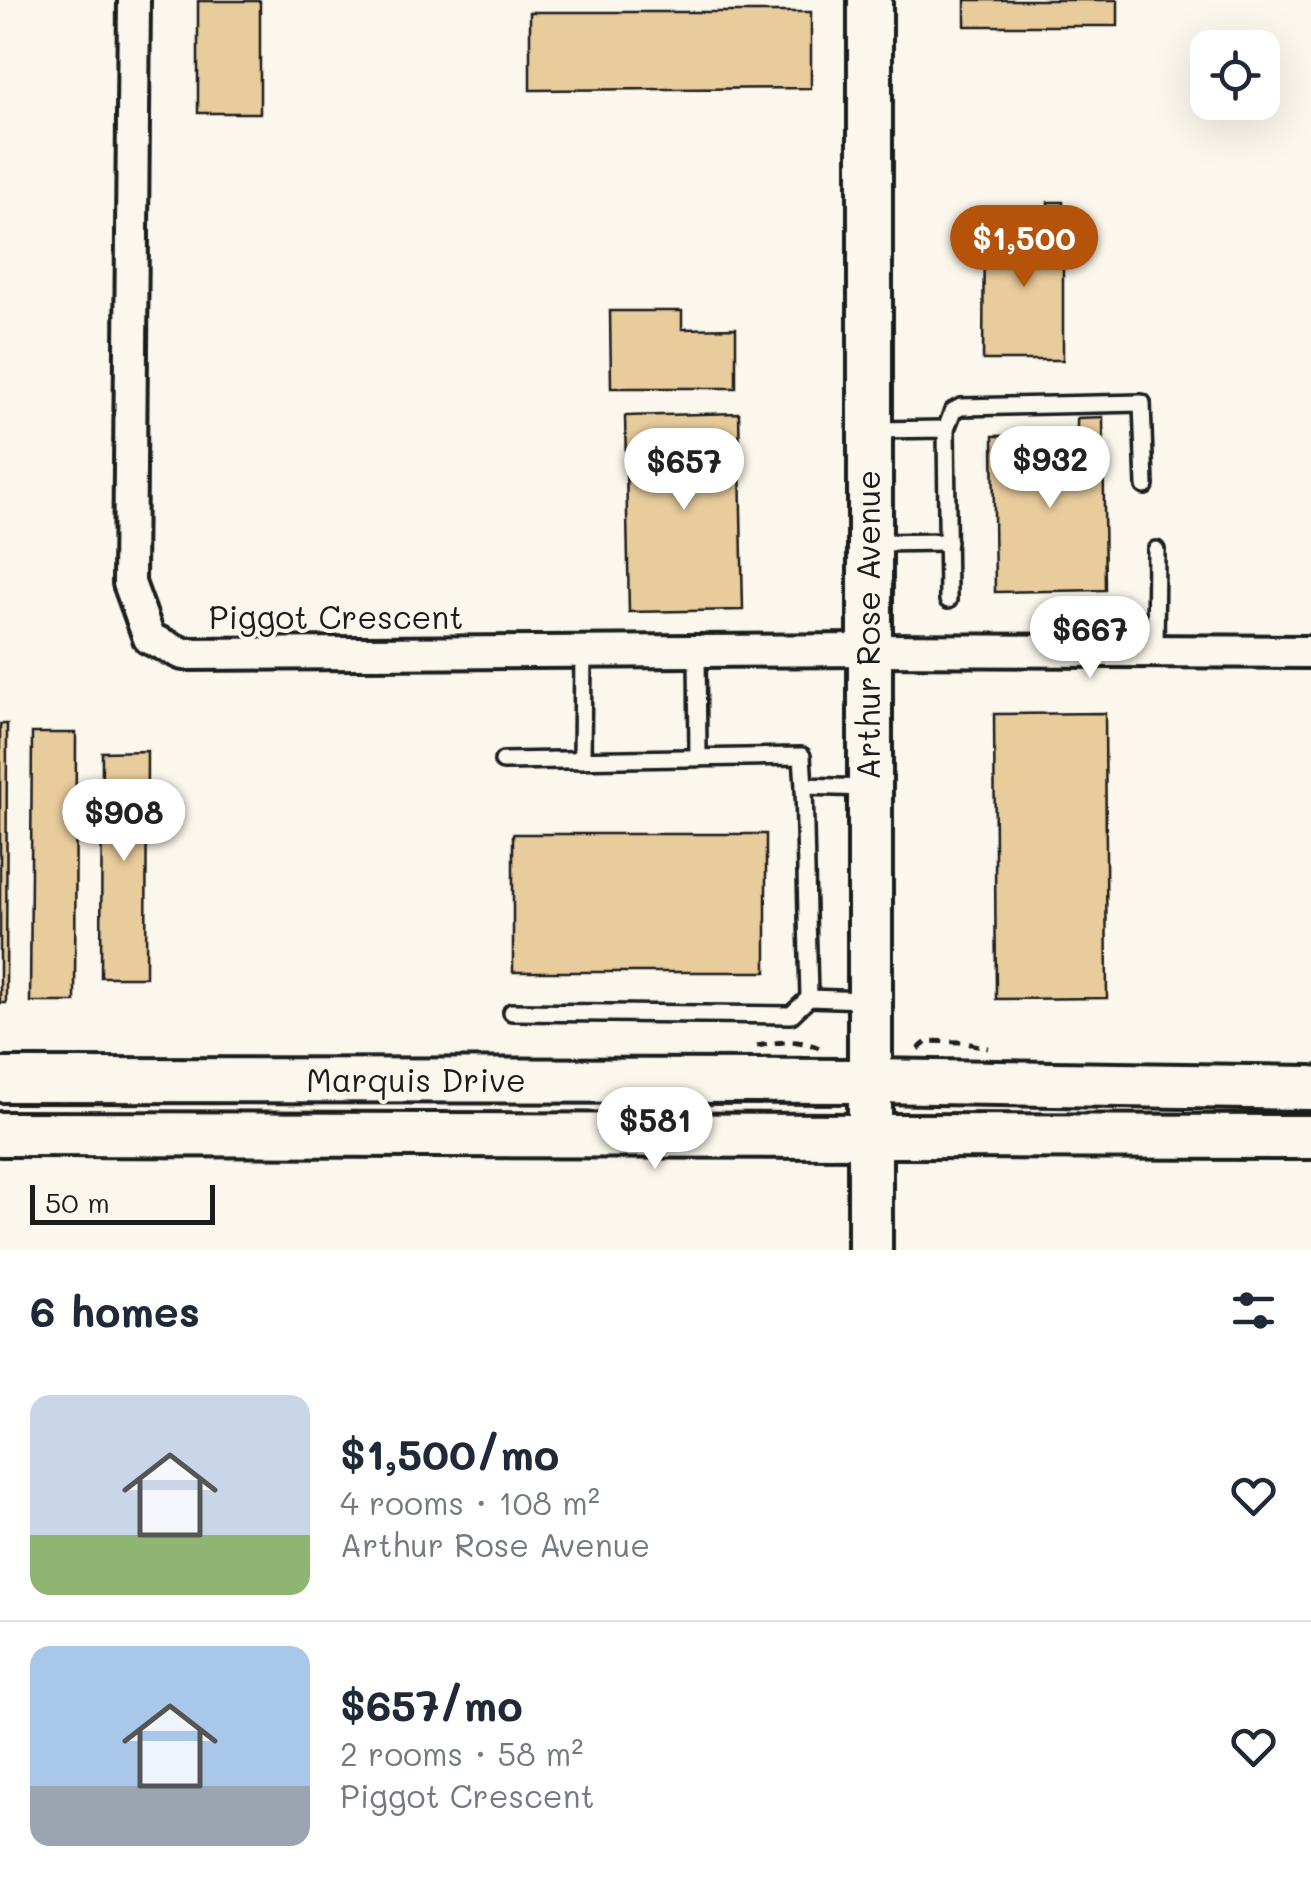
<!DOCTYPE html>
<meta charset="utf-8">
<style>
:root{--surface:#fff;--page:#f6f6f7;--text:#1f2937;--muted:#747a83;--line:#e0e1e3;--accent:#b45309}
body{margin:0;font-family:Mali,sans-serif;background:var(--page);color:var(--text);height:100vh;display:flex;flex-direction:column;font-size:38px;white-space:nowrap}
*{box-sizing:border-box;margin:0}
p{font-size:32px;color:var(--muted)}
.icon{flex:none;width:55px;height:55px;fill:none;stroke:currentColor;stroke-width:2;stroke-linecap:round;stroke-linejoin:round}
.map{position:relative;height:1250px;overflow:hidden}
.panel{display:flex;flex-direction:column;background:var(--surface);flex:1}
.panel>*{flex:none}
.tools{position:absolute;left:1190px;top:30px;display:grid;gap:20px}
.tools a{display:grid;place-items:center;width:90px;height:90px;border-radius:20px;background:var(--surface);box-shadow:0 10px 40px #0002;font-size:50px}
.scale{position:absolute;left:30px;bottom:25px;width:185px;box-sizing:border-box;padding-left:10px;border:5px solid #1c1c1c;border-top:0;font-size:28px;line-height:35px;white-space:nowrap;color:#1c1c1c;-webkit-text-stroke:8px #fbf7ec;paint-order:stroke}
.price{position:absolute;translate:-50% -85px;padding:0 22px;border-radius:35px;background:#fff;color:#222;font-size:32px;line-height:65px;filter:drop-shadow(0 2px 5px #0008)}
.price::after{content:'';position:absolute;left:50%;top:60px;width:30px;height:22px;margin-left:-15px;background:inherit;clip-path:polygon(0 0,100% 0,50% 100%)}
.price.on{background:var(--accent);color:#fff}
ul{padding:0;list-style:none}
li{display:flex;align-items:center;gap:30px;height:250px;padding:0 30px}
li+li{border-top:2px solid var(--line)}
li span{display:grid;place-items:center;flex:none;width:280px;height:200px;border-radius:20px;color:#555}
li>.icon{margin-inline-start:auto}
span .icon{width:120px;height:120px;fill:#fffc;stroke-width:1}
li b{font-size:42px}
h2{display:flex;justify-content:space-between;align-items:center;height:120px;padding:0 30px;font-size:42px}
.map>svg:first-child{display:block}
</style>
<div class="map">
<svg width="1311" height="1250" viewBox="0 0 1311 1250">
<rect width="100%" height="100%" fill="#fbf7ec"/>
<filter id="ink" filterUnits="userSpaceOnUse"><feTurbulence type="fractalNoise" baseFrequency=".01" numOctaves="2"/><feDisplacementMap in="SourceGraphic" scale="20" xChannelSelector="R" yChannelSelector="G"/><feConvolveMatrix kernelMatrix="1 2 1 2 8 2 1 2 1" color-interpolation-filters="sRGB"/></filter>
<g filter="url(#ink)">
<g fill="#e8cc9c" stroke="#1c1c1c" stroke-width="2.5">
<rect x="965" y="0" width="153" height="26"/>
<rect x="198" y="1" width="62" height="112"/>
<polygon points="530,12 811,12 811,88 530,90"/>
<polygon points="1048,202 1063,202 1063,360 983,360 984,225 1048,225"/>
<polygon points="610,311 682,311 682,329 736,328 736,388 611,388"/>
<polygon points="739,413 743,610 629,612 625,416"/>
<polygon points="1103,417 1105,590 995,592 993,436 1077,435 1077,418"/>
<polygon points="1105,713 1107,998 996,999 994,714"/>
<polygon points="0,724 7,724 6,1003 0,1003"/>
<polygon points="32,733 76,733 75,1002 30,1002"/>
<polygon points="147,751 146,977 101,977 102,752"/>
<rect x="513" y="834" width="253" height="138"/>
</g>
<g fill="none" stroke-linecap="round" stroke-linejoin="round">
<g stroke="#1c1c1c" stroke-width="22">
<g id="lane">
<polyline points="946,429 953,411 961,407 1142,403 1145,486"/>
<polyline points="873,430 946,429 948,600"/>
<polyline points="873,543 948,542"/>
<polyline points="697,651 698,757"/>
<polyline points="1155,651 1156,550"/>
<polyline points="582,760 583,652"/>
<polyline points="503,761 802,756 804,786 866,788"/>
<polyline points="804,786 809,998"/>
<polyline points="512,1012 791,1015 809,998 866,1000"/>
</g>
</g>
<g stroke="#1c1c1c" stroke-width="38">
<polyline id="street" points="134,0 129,583 149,638 183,654 869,650 1311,652"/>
</g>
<g stroke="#1c1c1c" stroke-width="50">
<g id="secondary">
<polyline points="870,0 870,1250"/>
<polyline points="0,1080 871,1081 1311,1088"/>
<polyline points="0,1134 1311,1137"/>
</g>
</g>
<g stroke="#1c1c1c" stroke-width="5" stroke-dasharray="10 8" stroke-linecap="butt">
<path d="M757 1046C778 1042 799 1038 819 1048"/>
<polyline points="918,1049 928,1041 962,1042 988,1048"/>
</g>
<use href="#lane" stroke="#fbf7ec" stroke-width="15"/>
<use href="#street" stroke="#fbf7ec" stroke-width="30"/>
<use href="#secondary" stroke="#fbf7ec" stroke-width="42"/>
</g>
</g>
<g text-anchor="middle" stroke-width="8" stroke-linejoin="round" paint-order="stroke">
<g font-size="32" fill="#1c1c1c" stroke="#fbf7ec">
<text x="336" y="629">Piggot Crescent</text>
<text transform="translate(869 625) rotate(-90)" y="11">Arthur Rose Avenue</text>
<text x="416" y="1092">Marquis Drive</text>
</g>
</g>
</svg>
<div class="tools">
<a><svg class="icon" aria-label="locate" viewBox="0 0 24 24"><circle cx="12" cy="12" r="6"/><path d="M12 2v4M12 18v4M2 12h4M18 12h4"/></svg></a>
</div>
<div class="scale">50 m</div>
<b class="price on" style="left:1024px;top:290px">$1,500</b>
<b class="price" style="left:1050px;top:511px">$932</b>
<b class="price" style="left:684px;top:513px">$657</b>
<b class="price" style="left:1090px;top:681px">$667</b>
<b class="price" style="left:124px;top:864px">$908</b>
<b class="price" style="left:655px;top:1172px">$581</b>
</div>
<section class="panel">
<h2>6 homes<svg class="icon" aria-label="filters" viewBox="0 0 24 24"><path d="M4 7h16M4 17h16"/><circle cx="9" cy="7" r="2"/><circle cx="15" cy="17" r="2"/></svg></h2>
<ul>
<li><span style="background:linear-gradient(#c9d6e8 70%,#8fb573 0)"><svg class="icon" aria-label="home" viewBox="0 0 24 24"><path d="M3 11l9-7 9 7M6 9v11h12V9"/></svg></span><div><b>$1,500/mo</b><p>4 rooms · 108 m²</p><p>Arthur Rose Avenue</p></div><svg class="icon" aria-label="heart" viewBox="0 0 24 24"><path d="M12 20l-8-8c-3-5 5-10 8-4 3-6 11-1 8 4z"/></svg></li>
<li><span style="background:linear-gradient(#a9c7e8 70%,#9aa5b1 0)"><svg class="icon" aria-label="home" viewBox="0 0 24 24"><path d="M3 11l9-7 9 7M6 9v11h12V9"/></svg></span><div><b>$657/mo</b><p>2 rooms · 58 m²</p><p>Piggot Crescent</p></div><svg class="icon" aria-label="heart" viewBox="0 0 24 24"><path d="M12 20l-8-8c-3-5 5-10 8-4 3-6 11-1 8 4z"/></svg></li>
</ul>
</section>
